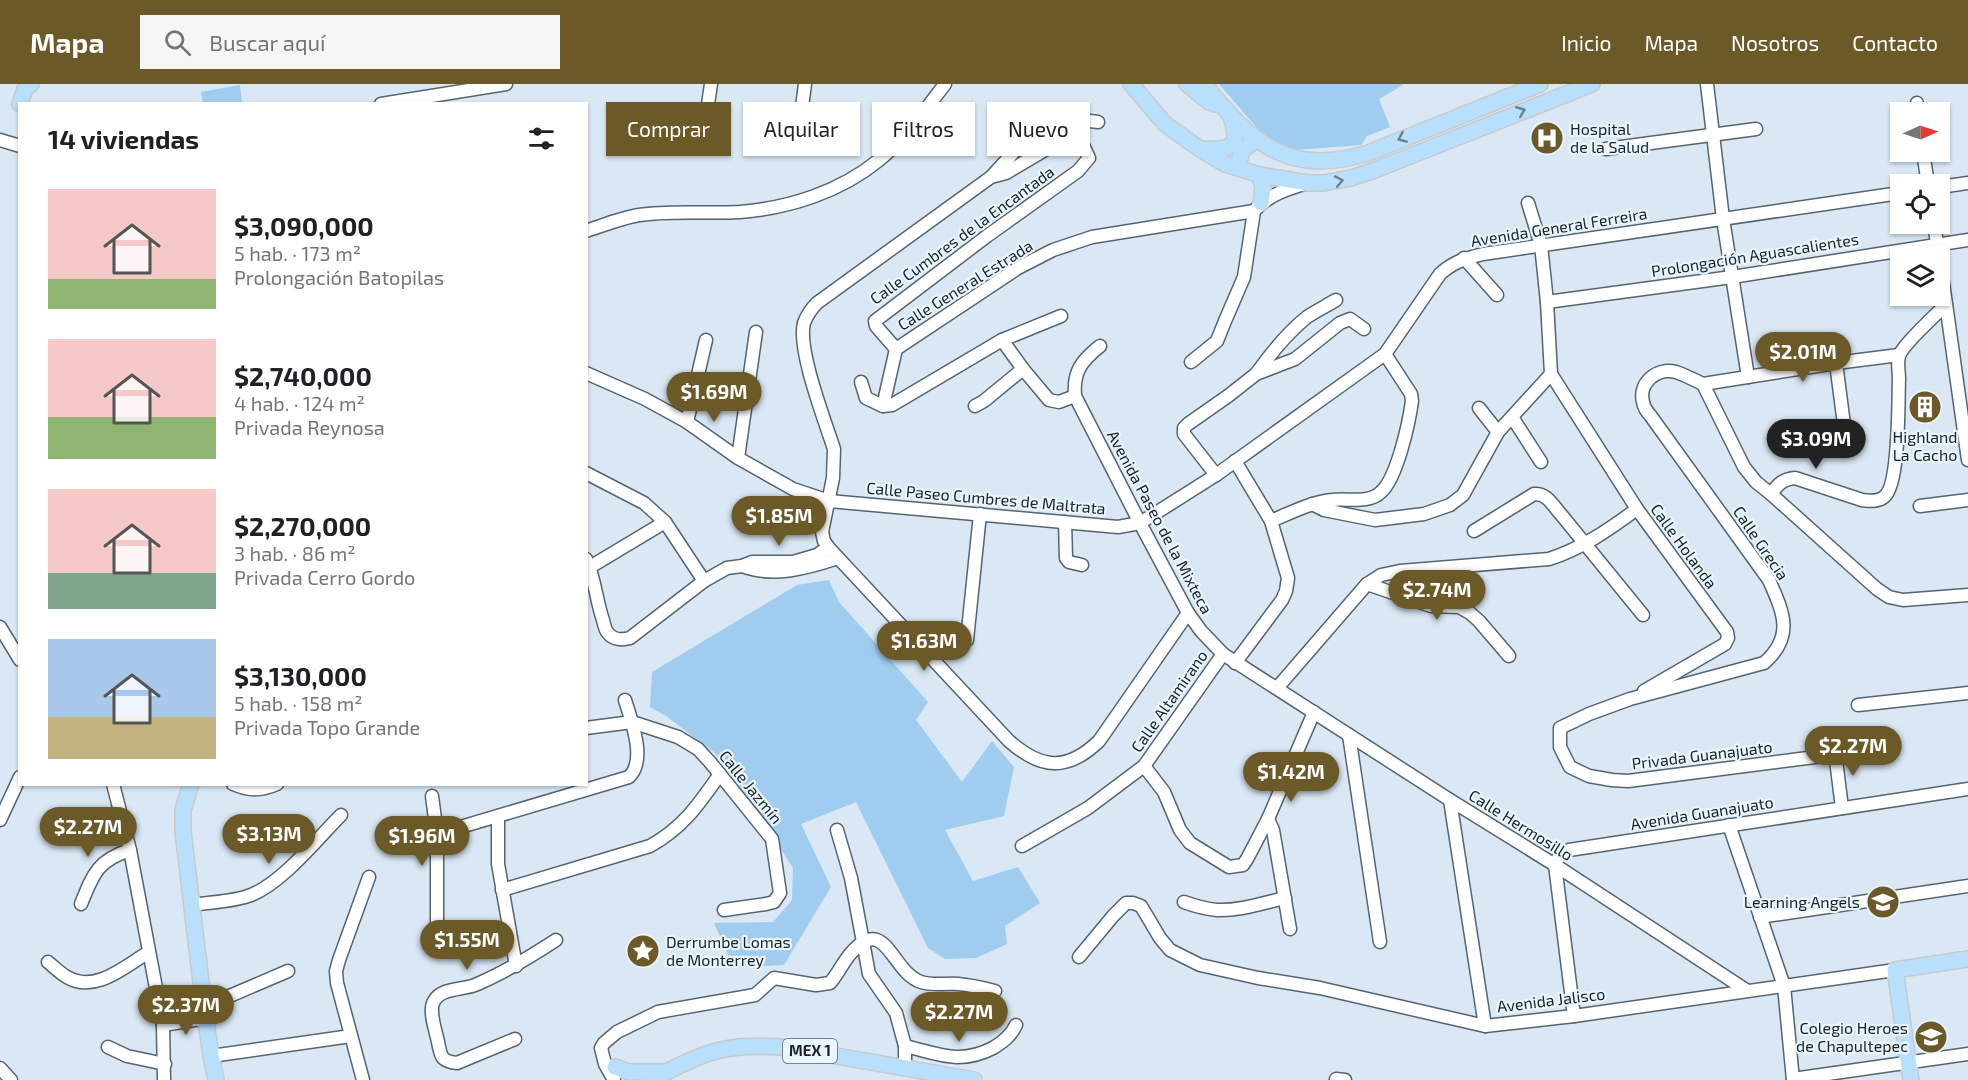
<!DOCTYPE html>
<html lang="es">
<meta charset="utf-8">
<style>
:root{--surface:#fff;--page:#f6f6f6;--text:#202124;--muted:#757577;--accent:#6b5927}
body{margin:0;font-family:"Exo 2",sans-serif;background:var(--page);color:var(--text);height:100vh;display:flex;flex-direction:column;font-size:22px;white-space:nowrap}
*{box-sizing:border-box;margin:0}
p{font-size:20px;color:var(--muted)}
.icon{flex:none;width:33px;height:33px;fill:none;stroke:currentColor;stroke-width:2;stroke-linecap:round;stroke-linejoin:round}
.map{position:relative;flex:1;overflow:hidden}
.sheet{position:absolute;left:18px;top:18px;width:570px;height:684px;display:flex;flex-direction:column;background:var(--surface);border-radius:0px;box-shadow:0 2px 4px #0004}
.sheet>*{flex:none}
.hud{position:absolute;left:606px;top:18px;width:570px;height:54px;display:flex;gap:12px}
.needle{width:39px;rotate:87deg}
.tools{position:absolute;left:1890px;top:18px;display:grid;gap:12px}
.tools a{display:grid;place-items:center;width:60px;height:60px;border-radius:0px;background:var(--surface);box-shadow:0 2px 4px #0004;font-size:30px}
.price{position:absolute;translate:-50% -51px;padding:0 14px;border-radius:21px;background:var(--accent);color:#fff;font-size:20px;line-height:39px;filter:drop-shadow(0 2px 3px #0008)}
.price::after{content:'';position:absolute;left:50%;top:36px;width:18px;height:14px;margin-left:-9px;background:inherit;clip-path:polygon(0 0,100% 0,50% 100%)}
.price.on{background:#222;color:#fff}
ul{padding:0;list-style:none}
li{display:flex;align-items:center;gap:18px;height:150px;padding:0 30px}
li span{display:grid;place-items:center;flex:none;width:168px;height:120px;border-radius:0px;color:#555}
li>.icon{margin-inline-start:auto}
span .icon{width:72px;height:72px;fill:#fffc;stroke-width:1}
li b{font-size:26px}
h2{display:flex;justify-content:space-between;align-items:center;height:72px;padding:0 30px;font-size:26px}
.tag{padding:0 21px;border-radius:0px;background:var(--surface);box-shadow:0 2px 4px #0004;font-size:21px;line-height:54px}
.tag.on{background:var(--accent);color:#fff}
header{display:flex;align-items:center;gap:36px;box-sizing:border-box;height:84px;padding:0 30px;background:var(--accent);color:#fff}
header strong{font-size:28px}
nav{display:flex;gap:33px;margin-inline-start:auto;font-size:21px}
.search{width:420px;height:54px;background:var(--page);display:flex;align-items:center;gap:15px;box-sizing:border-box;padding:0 21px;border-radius:0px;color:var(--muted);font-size:22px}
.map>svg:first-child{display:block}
</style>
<header>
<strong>Mapa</strong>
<div class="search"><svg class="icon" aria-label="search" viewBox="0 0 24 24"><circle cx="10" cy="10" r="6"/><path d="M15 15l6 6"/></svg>Buscar aquí</div>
<nav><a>Inicio</a><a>Mapa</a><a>Nosotros</a><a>Contacto</a></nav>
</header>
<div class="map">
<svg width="1968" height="996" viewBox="0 0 1968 996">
<rect width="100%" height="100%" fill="#d9e8f4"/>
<g fill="#9fccef">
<polygon points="1219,0 1402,0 1403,1 1379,15 1390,43 1367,52 1361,61 1294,66 1264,52"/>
<polygon points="240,1 242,18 203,19 201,8"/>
<polygon points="829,496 839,518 928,618 916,636 962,698 992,657 1014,683 1004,732 945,746 973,797 1018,783 1040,819 1005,842 1007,860 976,874 945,875 928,864 856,718 801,740 831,803 784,881 734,884 714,839 773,838 792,816 793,784 751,719 715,669 666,632 650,623 652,588 797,501"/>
</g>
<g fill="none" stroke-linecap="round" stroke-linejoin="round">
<g stroke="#57646e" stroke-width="15">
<g id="minor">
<polyline points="1707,0 1723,135 1748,293"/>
<polyline points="1917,19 1918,28"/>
<polyline points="381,20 506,0"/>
<path d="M1098 38 1081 36 1061 38 1035 45 991 93 817 219C811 225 807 231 804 239 797 265 825 337 834 365L833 394 822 448 824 457 828 463 1009 657C1041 685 1067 688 1099 657L1188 529"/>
<polyline points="705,41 711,0"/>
<polyline points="799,46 805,0"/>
<polyline points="0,56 20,62"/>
<polyline points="1606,65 1756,45"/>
<polyline points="1923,68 1928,100"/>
<polyline points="1940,103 1968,99"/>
<polyline points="1934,140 1938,165"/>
<path d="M586 147C604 141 621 134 639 131 672 126 706 130 740 128 789 124 840 108 879 76 905 55 925 26 945 0"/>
<polyline points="1464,174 1497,211"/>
<polyline points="1940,177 1968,376"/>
<polyline points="1547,218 1732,193 1968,156"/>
<polyline points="1061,232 1002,256 892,321 883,322 896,265 1018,184 1053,166 1092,153 1254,127"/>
<polyline points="1002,256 1023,285 1049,316 1059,318 1075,312"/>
<path d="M1100 262C1081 277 1073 288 1075 312L1140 439 1188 529 1201 547 1223 570 1450 716 1555 781 1746 906"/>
<polyline points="896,265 876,242 875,237 987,152 1078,87 1089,74 1083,61 1067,56 1055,60 1006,89 991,93"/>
<path d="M1191 278 1217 257 1225 237 1244 193 1254 127C1268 111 1287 105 1307 99"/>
<polyline points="1836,279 1846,356"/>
<path d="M586 289 645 315 687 338 738 374 793 405 829 417 1118 443 1140 439 1216 391 1385 270 1440 190C1453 178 1466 174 1483 170L1900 109"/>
<path d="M1256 290C1271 269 1287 249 1307 233 1316 227 1326 222 1336 216"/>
<polyline points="1551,290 1637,425 1727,548 1728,554 1725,560 1644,607"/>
<polyline points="861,298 866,314 883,322"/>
<path d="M1703 300C1694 296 1685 291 1676 288 1657 283 1638 299 1643 318 1644 323 1647 328 1650 331L1769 496C1783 528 1795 552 1764 579L1630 615 1589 630 1560 644V663L1570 683 1589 692 1612 696 1628 697 1831 671 1836 676 1842 724"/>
<polyline points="1703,300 1744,383 1756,398 1771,410 1877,505 1889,513 1903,516 1968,511"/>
<polyline points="1703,300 1836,279 1899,271"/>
<polyline points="975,322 984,317 1023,285"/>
<polyline points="1479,324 1498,348"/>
<polyline points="1512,333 1541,378"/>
<polyline points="687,338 706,256"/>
<polyline points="738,374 756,248"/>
<polyline points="1235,377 1271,437 1288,494 1286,507 1282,516 1235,579"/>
<polyline points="586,389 644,419 665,438 704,497"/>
<polyline points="1216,391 1184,350 1184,344 1188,340 1228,312 1256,290 1295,275 1340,239 1350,235 1364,245"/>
<path d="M1771 410C1778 400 1783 395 1795 394L1862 416C1869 417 1878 418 1884 413 1900 401 1898 317 1899 295 1899 288 1897 279 1899 272 1902 262 1936 230 1946 221"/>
<polyline points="1312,420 1324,426 1375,436 1424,430 1450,421 1463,411 1498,348 1551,290 1547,218 1541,161 1528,119"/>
<polyline points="1920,422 1968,416"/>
<path d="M1271 437C1290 429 1311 418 1332 416 1347 414 1369 420 1381 408 1397 394 1409 339 1412 317L1411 310 1385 270"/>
<polyline points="1065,438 1066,474 1069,478 1082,481"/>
<path d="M1474 447 1534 410C1546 409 1552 420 1559 428L1643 531"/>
<path d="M586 475C595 494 596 516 603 536 604 540 605 546 608 549 613 556 623 556 630 554L704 497 727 484 742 482 752 478H793L817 471 828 463"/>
<path d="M742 482C773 494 808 484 838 474"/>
<polyline points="590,483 665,438"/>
<polyline points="1367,500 1431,522 1459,523 1470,529 1479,537 1509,572"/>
<polyline points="0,543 20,576"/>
<polyline points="967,556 980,430"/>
<path d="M1277 604 1367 500 1381 491 1400 487 1549 475C1581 465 1610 445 1637 425"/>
<polyline points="1858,621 1968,609"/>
<polyline points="586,644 632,638 678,653 698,665 710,678 772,755 780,809 774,818 766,820 724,826"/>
<polyline points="1349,651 1380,858"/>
<polyline points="1144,682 1164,708 1180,746 1190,759 1229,783 1243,781 1247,775 1268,735 1314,628"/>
<polyline points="113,700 130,766 163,941 164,996"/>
<path d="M233 700C249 707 261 707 277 700"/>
<polyline points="432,712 437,750 437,853"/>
<polyline points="1450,716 1485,942"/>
<polyline points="498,732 498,780 516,882"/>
<polyline points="1268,735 1273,746 1290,845"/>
<polyline points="0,736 20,693"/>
<polyline points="1729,741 1784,902 1793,996"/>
<polyline points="837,746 851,794 869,890 896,929 905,962 905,983"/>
<path d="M437 750 629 693C647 676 631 636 625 616"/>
<polyline points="1022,762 1088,724 1144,682 1223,570"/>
<path d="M502 806 650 762C683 744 699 720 720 690"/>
<path d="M1184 818C1195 822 1206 825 1217 826 1239 827 1263 819 1285 814"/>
<path d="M81 820C93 790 98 776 130 766"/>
<path d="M192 821C211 818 233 818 251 811 282 799 317 755 341 731"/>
<polyline points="1760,833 1968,802"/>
<polyline points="1079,873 1113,832 1126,819 1133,819 1141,822 1160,854 1170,866 1200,881 1258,894 1320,904 1485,942 1574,932 1895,886"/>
<path d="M48 878C54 883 60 889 67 893 95 910 125 882 149 868"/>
<polyline points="204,923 288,887"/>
<path d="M1574 932 1555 781C1558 772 1561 770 1569 766L1968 705"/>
<polyline points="163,941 206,934"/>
<path d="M515 955 457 979C441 977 441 973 438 958 436 947 428 927 434 917 441 904 462 906 475 901 504 889 530 873 556 856"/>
<path d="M905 962C939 970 960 981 993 964 1003 958 1011 952 1016 941"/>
<polyline points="108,963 127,972 165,980"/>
<polyline points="211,972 351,952"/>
<polyline points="0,984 11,996"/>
<polyline points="1336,995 1345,996"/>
<polyline points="1793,995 1968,970"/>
<polyline points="363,996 337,899 336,887 339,876 369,793"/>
<path d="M614 996 605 980 601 964 604 959 617 948 658 928 755 911 774 894 816 901 830 899C838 890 843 878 851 869 886 829 891 888 921 898 933 902 946 899 958 900 970 901 983 904 995 907"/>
</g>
</g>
<g stroke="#c8cacb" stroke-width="18">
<g id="major">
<polyline points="1131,0 1165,40 1200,65 1225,80 1260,91 1308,99 1324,99 1351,94 1375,86 1592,0"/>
<polyline points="1187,0 1209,18 1215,20"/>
<path d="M1204 0C1252 60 1288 93 1368 69L1540 0"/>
<polyline points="20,20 25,5 31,0"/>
<path d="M1200 65C1229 66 1242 66 1231 33"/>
<path d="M1239 84C1239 68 1243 63 1258 56"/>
<polyline points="1260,91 1263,103 1261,119"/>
<polyline points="191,700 183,726 183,748 204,923 211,972 216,996"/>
<polyline points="615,983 629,988 663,988"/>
<path d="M652 996C705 966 730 958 791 964L974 996"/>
<polyline points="1911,996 1895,886 1968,875"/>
</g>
</g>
<use href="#minor" stroke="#fff" stroke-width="12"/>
<use href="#major" stroke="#b8dffb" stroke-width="15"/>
</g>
<defs><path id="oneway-chevron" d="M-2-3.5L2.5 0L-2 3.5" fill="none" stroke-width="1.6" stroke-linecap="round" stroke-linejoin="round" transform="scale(1.5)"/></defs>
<g stroke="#6a8090">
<use href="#oneway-chevron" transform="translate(1521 27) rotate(-22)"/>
<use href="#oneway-chevron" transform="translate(1402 54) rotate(157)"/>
<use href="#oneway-chevron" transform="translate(1339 97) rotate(-11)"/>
</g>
<defs>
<g id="hospital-disc" transform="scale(1.725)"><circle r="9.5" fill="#6b5927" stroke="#e9f5ff"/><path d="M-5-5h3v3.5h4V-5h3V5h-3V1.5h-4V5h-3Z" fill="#fff"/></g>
<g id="building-disc" transform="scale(1.725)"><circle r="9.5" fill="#6b5927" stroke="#e9f5ff"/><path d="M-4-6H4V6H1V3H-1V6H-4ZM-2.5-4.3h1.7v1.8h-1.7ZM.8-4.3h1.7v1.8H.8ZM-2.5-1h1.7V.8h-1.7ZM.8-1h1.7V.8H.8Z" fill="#fff"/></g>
<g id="school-disc" transform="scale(1.725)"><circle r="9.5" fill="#6b5927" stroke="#e9f5ff"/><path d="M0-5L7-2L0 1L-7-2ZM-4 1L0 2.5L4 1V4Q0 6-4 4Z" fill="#fff"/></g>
<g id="sight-disc" transform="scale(1.725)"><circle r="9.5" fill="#6b5927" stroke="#e9f5ff"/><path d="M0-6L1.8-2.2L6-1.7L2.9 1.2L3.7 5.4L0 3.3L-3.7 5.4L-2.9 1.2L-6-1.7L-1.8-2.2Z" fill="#fff"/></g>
</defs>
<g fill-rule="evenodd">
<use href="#hospital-disc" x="1547" y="54"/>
<use href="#building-disc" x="1925" y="323"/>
<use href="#school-disc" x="1883" y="818"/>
<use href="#sight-disc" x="643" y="867"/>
<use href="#school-disc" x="1931" y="953"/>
</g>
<g text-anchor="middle" stroke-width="4.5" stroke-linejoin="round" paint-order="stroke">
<rect fill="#e9f5ff" stroke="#596166" stroke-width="1.5" x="783" y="955" width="54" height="24" rx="4.5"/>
<g font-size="15" font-weight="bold" fill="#1b2125">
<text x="810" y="972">MEX 1</text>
</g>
<g font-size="16" fill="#1b2125" stroke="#e9f5ff" text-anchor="start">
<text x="1570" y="51">Hospital<tspan x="1570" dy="18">de la Salud</tspan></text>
<text x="1925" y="359" text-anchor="middle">Highland<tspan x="1925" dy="18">La Cacho</tspan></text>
<text x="1860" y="824" text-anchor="end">Learning Angels</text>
<text x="666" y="864">Derrumbe Lomas<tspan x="666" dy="18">de Monterrey</tspan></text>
<text x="1908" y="950" text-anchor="end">Colegio Heroes<tspan x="1908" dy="18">de Chapultepec</tspan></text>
</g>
<g font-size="16" fill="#1b2125" stroke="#e9f5ff">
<text transform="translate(1559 143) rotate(-9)" y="6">Avenida General Ferreira</text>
<text transform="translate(962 151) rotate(-36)" y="6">Calle Cumbres de la Encantada</text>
<text transform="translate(1755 171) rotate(-9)" y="6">Prolongación Aguascalientes</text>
<text transform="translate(965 201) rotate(-32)" y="6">Calle General Estrada</text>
<text transform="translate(986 414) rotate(5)" y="6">Calle Paseo Cumbres de Maltrata</text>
<text transform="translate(1160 438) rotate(62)" y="6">Avenida Paseo de la Mixteca</text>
<text transform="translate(1761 459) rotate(56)" y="6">Calle Grecia</text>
<text transform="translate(1684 462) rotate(54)" y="6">Calle Holanda</text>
<text transform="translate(1169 617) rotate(-55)" y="6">Calle Altamirano</text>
<text transform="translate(1702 671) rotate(-7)" y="6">Privada Guanajuato</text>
<text transform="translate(751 703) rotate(51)" y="6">Calle Jazmín</text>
<text transform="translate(1702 729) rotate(-9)" y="6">Avenida Guanajuato</text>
<text transform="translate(1521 741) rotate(32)" y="6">Calle Hermosillo</text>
<text transform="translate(1551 916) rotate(-7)" y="6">Avenida Jalisco</text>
</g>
</g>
</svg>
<div class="tools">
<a><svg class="needle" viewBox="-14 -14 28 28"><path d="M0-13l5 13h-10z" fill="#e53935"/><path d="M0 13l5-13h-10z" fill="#757577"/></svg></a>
<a><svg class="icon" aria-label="locate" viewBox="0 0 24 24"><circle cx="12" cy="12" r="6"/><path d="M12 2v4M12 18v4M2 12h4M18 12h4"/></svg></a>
<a><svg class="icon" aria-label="layers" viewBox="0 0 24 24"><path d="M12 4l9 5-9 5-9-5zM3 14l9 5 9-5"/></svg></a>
</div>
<b class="price" style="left:1803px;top:299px">$2.01M</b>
<b class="price" style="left:714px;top:339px">$1.69M</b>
<b class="price on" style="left:1816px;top:386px">$3.09M</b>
<b class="price" style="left:779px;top:463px">$1.85M</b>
<b class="price" style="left:1437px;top:537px">$2.74M</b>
<b class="price" style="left:924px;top:588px">$1.63M</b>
<b class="price" style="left:1853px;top:693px">$2.27M</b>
<b class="price" style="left:1291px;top:719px">$1.42M</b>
<b class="price" style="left:88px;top:774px">$2.27M</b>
<b class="price" style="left:269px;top:781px">$3.13M</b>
<b class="price" style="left:422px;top:783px">$1.96M</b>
<b class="price" style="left:467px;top:887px">$1.55M</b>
<b class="price" style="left:186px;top:952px">$2.37M</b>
<b class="price" style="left:959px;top:959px">$2.27M</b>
<div class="hud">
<a class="tag on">Comprar</a>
<a class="tag">Alquilar</a>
<a class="tag">Filtros</a>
<a class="tag">Nuevo</a>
</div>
<section class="sheet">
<h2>14 viviendas<svg class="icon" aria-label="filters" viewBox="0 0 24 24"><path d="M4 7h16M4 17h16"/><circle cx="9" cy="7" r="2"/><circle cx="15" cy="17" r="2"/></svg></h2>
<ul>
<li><span style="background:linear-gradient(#f6c9c9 75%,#8fb573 0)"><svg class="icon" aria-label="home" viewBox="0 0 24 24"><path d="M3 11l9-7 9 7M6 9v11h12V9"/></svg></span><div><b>$3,090,000</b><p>5 hab. · 173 m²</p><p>Prolongación Batopilas</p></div></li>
<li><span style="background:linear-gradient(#f6c9c9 65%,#8fb573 0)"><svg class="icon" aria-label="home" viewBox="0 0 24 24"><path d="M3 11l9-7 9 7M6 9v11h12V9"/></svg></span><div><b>$2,740,000</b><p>4 hab. · 124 m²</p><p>Privada Reynosa</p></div></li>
<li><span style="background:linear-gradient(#f6c9c9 70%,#7fa58c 0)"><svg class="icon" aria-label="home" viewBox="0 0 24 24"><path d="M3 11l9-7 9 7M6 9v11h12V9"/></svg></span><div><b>$2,270,000</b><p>3 hab. · 86 m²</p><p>Privada Cerro Gordo</p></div></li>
<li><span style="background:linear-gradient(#a9c7e8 65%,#c2b280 0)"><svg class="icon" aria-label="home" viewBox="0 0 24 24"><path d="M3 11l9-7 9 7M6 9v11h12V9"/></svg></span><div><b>$3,130,000</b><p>5 hab. · 158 m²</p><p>Privada Topo Grande</p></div></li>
</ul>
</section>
</div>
